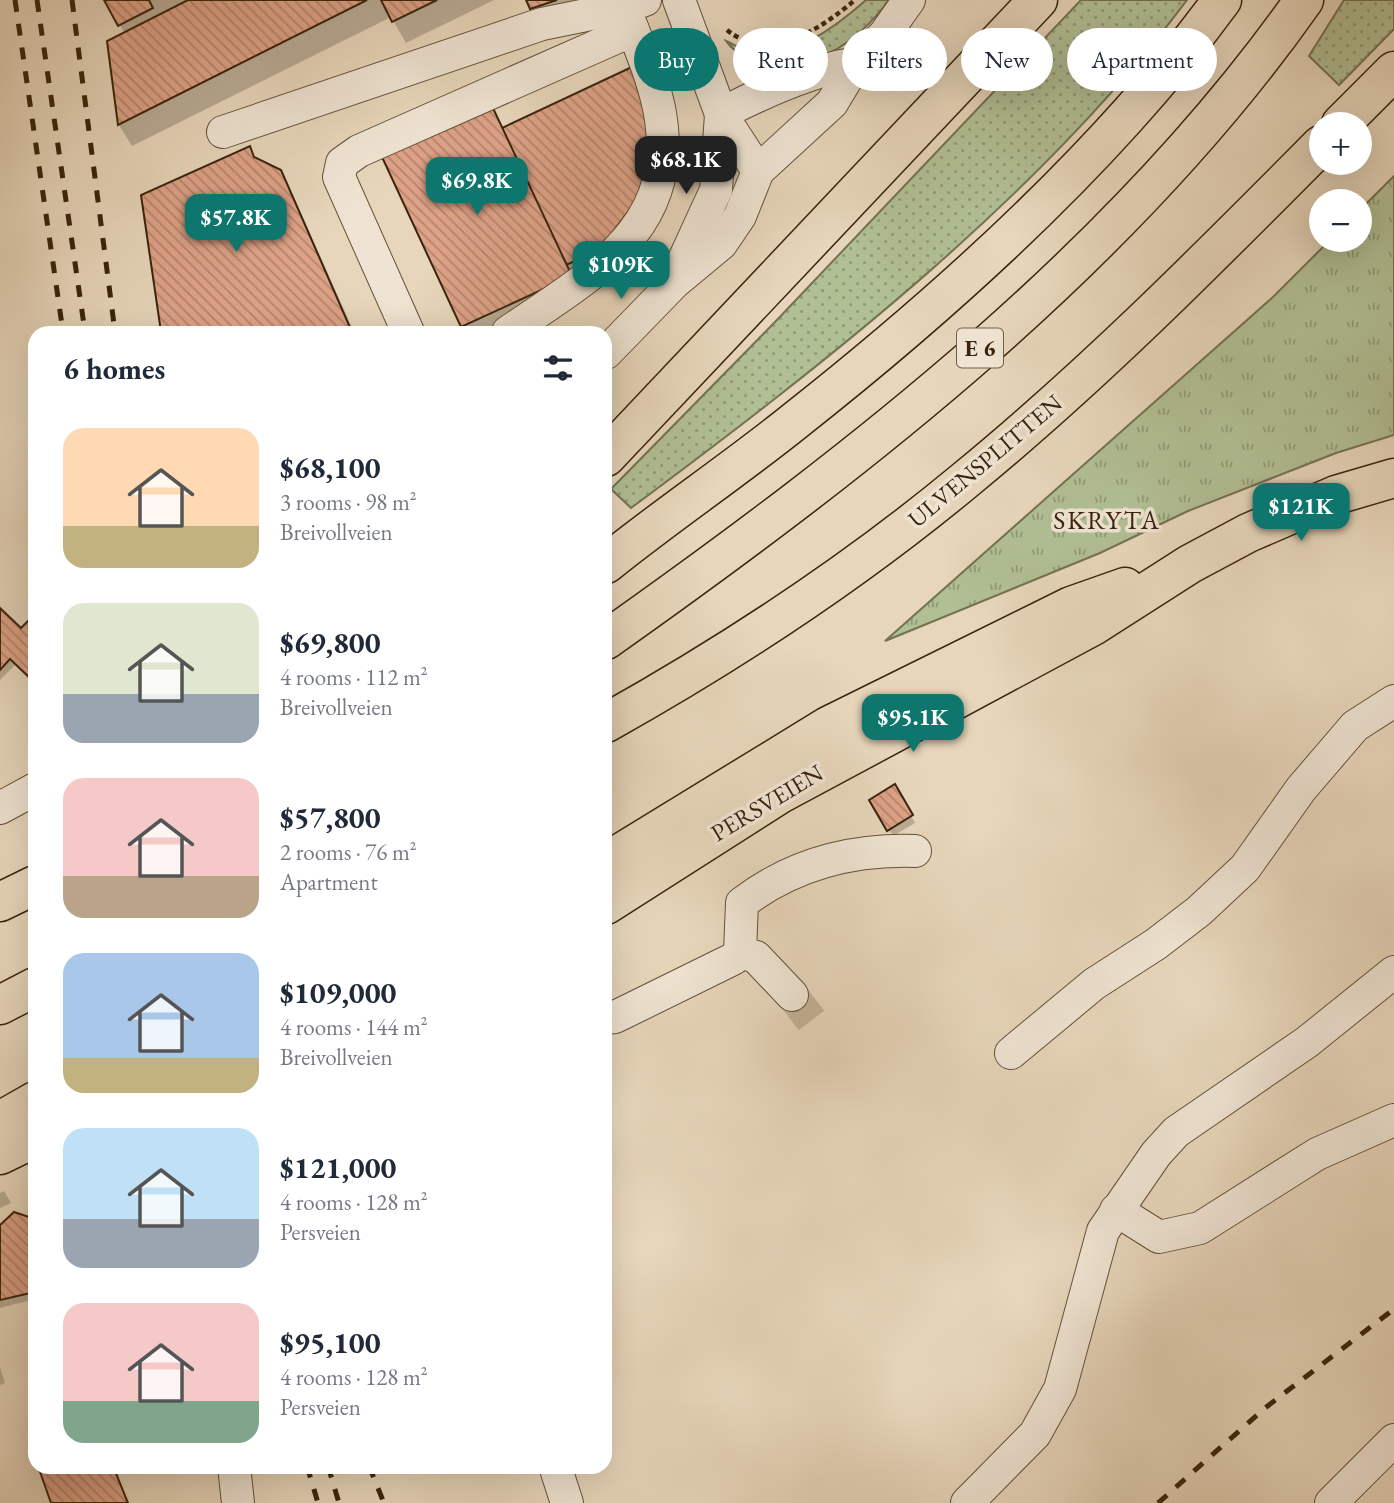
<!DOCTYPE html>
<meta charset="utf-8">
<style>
:root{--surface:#fff;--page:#f6f6f7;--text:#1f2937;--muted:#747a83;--accent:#0f766e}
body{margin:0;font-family:"EB Garamond",serif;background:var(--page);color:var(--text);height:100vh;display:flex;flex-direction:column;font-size:26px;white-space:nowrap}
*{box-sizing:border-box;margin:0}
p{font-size:23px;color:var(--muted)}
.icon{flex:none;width:38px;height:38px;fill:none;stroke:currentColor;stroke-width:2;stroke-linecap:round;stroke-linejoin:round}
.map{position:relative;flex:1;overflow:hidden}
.side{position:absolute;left:28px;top:326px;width:584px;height:1148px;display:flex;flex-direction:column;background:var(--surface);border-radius:21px;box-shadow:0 7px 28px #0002}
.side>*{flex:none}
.guide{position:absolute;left:634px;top:28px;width:654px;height:63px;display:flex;gap:14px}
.tools{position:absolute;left:1309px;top:112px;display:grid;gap:14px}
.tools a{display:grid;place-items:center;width:63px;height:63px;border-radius:50%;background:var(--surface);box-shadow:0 7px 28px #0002;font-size:35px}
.price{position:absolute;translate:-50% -60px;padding:0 16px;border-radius:14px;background:var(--accent);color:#fff;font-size:23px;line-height:46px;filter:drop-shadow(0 2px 4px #0008)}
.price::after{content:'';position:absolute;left:50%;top:42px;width:21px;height:16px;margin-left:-10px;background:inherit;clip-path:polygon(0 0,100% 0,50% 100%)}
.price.active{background:#222;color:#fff}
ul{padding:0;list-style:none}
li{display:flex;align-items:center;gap:21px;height:175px;padding:0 35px}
li span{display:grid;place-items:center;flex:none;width:196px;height:140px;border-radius:21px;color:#555}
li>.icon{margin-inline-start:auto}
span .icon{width:84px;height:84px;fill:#fffc;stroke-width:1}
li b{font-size:30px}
h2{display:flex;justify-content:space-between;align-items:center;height:84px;padding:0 35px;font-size:30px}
.tag{padding:0 24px;border-radius:32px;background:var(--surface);box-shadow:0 7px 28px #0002;font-size:24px;line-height:63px}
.tag.active{background:var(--accent);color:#fff}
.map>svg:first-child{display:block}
</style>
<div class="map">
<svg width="1394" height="1503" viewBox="0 0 1394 1503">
<defs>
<pattern id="grass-dots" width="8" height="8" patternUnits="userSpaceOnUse" patternTransform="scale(1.75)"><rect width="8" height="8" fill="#b1bf94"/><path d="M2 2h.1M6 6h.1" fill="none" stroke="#919b77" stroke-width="1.8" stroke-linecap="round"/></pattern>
<pattern id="park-tufts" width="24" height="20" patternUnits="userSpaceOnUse" patternTransform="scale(1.75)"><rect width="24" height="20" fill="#b1bf94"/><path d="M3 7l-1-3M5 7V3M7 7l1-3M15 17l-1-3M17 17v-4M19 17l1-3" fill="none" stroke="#919b77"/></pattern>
<pattern id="building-back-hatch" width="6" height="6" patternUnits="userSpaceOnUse" patternTransform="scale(1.75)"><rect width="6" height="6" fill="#dea287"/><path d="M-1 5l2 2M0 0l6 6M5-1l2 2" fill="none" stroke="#b5846d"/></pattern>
</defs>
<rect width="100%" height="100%" fill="#e7d6bb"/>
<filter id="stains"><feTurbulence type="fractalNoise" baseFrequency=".00286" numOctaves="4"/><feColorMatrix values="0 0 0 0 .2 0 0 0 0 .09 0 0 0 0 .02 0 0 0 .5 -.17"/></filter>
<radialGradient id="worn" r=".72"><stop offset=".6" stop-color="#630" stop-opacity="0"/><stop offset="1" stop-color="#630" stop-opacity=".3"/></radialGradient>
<g fill="url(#grass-dots)" stroke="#757250" stroke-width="2">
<path d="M866 0H889C860 40 802 84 751 60 741 55 732 50 726 41 737 46 749 54 761 54 798 56 840 23 866 0Z"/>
<path d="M1081 0H1187C1041 196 826 363 631 508L611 489 775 322Z"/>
<polygon points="1344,0 1394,0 1394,29 1339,85 1309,56"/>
</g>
<polygon fill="url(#park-tufts)" stroke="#757250" stroke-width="2" points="1394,176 1394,435 1336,453 1188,511 1100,553 885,641 1273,297 1330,240 1360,240 1360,210"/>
<g fill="#0003">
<polygon points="106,0 494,0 406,43 391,17 132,146 119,125 109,42 125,34"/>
<polygon points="528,0 617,0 544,31"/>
<polygon points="491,108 503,129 627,228 510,332 466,332 385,158"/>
<polygon points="249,148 256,160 280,172 293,195 354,332 163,332 143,196"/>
<polygon points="0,611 21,631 35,630 35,685 15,665 0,680"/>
<polygon points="894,787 915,823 893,836 872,801"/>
<polygon points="4,1191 11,1203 0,1208 0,1193"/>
<polygon points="35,1221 35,1299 0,1308 0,1227"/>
<polygon points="0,1367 5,1383 0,1385"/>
</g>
<g fill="url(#building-back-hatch)" stroke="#39240c" stroke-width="2">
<polygon points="104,0 149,0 153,8 118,26"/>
<polygon points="188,0 367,0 118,125 107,41"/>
<polygon points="381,0 437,0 392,22"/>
<polygon points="526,0 557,0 530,9"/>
<polygon points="634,66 651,140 643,184 631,208 608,238 589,255 566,265 502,128"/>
<polygon points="492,106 572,276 461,327 382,157"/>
<polygon points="250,146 254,157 281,170 352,332 161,332 141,195"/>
<polygon points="0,608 21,628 28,621 35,628 35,675 31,679 10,659 0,670"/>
<polygon points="895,784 913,815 887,831 869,800"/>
<polygon points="14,1212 35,1219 35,1292 0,1300 0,1225"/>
<polygon points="38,1466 113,1466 128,1503 51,1503"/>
</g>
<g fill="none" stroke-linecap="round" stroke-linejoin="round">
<polyline stroke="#c4b298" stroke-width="32" stroke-dasharray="32 16" stroke-linecap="butt" points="792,995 815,1025"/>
<g stroke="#645038" stroke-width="34">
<g id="minor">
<polyline points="679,0 721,114 758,171"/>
<path d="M721 114C763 92 809 71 856 63"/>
<polyline points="223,132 542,24 625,7 645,0"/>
<polyline points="677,275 716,190 721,114"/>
<polyline points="408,332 339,177 342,163 359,151 633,30"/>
<path d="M508 332C593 274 683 227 659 108 652 75 638 43 626 12"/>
<polyline points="606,353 674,283 721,244 740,216 758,171 832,103 856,63 885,34 909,0"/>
<polyline points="0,808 35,789"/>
<polyline points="740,952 756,957 792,995"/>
<path d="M606 1018 615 1017 733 959 740 952 742 903C792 865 852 849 915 851"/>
<polyline points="1011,1053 1094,984 1156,944 1199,911 1245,868 1301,789 1355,726 1394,701"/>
<polyline points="1116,1210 1159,1237 1200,1228 1317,1154 1394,1120"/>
<polyline points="234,1466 238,1503"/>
<polyline points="555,1466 567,1503"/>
<polyline points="967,1503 1035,1434 1060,1389 1103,1231 1156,1154 1176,1132 1307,1042 1394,972"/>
<polyline points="1331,1503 1394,1440"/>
</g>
</g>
<g stroke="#39240c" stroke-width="41">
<g id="major">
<polyline points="606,862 828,726 1071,606 1125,587"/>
<polyline points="606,905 780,794 1093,626 1190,564 1248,533 1336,495 1394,478"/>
<polyline points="0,1121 35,1101"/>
<polyline points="0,1155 35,1138"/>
</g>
</g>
<g stroke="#39240c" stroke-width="41">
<g id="highway">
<polyline points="1341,124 1394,71"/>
<polyline points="606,457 1038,0"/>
<path d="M606 564C668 514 734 470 796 420 948 300 1108 156 1222 0"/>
<path d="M606 640C859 461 1124 256 1304 0"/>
<path d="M606 723C731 653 853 573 964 481 1091 377 1206 261 1321 145"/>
<polyline points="0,902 35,885"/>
<polyline points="0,1005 35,987"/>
</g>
</g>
<path stroke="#39240c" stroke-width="4.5" stroke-dasharray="5 3.5" stroke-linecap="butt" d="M727 30C769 64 819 30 855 0"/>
<use href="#minor" stroke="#efe4d3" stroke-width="32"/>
<use href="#major" stroke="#e7d6bb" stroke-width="38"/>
<use href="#highway" stroke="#e7d6bb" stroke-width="38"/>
<g stroke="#39240c" stroke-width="5" stroke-dasharray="12 12" stroke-linecap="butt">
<polyline points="15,0 63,332"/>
<polyline points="37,0 85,332"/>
<polyline points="72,0 115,332"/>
<polyline points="307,1466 318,1503"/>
<polyline points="328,1466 339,1503"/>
<polyline points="369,1466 384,1503"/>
<polyline points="1158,1503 1265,1408 1394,1309"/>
</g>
</g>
<g text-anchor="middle" stroke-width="7" stroke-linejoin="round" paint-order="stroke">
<rect fill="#efe4d3" stroke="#705e48" stroke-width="2" x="957" y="328.5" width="46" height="39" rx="5"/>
<g font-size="23" font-weight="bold" fill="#39240c">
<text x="980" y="356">E 6</text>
</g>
<g font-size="24" fill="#39240c" stroke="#efe4d3">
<text transform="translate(985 461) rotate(-40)" y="8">ULVENSPLITTEN</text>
<text transform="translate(767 803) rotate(-31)" y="8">PERSVEIEN</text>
</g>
<g font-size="26" letter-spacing="2" fill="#39240c" stroke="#efe4d3">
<text x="1107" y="529">SKRYTA</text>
</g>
</g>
<rect width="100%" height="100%" filter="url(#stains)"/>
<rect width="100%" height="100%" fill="url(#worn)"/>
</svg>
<div class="tools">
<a>+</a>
<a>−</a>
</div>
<b class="price active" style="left:686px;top:196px">$68.1K</b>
<b class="price" style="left:477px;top:217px">$69.8K</b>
<b class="price" style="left:236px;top:254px">$57.8K</b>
<b class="price" style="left:621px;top:301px">$109K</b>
<b class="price" style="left:1301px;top:543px">$121K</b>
<b class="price" style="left:913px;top:754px">$95.1K</b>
<div class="guide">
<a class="tag active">Buy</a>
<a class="tag">Rent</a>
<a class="tag">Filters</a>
<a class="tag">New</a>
<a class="tag">Apartment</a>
</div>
<section class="side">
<h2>6 homes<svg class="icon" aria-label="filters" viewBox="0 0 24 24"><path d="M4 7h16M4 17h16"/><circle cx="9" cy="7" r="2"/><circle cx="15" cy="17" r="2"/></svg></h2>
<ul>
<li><span style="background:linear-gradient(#ffd9b3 70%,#c2b280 0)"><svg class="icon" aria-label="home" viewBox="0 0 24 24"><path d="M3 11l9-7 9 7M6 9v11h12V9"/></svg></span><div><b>$68,100</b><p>3 rooms · 98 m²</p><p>Breivollveien</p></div></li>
<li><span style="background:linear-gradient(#dfe7d0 65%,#9aa5b1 0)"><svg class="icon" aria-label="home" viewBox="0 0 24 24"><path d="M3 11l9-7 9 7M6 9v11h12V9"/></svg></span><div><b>$69,800</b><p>4 rooms · 112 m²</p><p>Breivollveien</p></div></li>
<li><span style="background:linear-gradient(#f6c9c9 70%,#b9a48a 0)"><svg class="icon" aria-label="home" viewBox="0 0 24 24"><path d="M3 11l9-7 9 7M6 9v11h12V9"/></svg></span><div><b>$57,800</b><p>2 rooms · 76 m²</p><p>Apartment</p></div></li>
<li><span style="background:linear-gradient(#a9c7e8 75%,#c2b280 0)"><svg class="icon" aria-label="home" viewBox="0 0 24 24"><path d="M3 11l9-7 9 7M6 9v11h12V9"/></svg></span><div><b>$109,000</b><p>4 rooms · 144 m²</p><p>Breivollveien</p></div></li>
<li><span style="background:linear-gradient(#bfe0f5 65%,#9aa5b1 0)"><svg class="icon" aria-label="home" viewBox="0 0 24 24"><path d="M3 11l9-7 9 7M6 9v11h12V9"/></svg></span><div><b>$121,000</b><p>4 rooms · 128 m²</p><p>Persveien</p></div></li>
<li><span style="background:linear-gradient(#f6c9c9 70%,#7fa58c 0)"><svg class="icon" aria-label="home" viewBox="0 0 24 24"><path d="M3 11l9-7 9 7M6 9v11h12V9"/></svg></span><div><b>$95,100</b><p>4 rooms · 128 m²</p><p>Persveien</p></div></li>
</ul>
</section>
</div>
